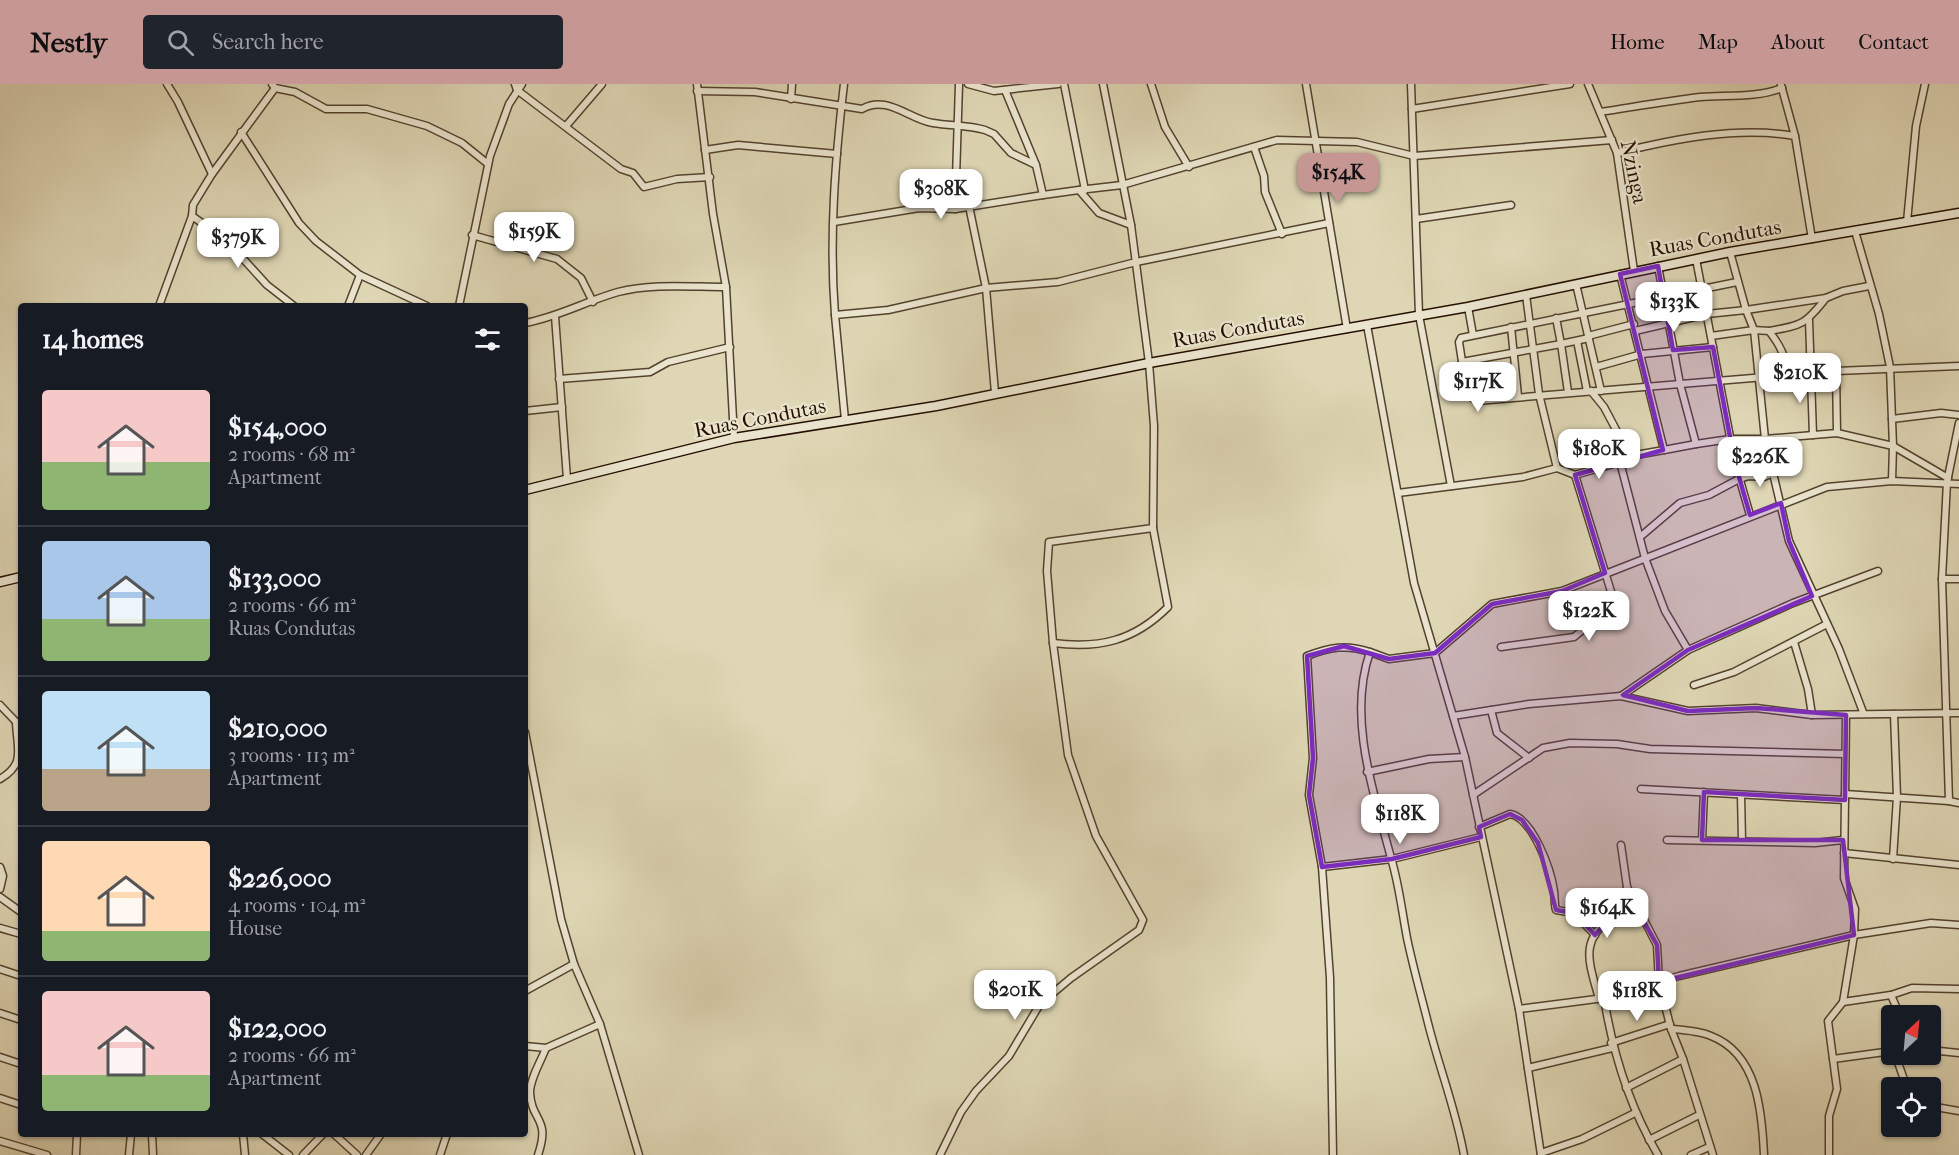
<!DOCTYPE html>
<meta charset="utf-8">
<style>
:root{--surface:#171b24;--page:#20242c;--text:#f1f3f6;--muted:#9ea1a6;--line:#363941;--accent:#c59692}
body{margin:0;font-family:"IM FELL French Canon",serif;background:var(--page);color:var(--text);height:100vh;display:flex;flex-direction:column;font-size:22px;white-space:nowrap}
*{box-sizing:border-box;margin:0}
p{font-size:20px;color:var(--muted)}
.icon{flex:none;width:33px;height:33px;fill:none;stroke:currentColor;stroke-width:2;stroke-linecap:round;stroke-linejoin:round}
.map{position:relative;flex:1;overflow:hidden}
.side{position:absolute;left:18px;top:219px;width:510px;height:834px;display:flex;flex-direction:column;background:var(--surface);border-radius:6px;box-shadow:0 2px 4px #0004}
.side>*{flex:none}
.needle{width:39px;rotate:26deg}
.buttons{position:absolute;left:1881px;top:921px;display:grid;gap:12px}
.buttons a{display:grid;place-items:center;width:60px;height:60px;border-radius:6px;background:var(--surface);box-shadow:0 2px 4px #0004;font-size:30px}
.price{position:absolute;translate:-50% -51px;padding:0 14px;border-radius:12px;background:#fff;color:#222;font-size:20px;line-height:39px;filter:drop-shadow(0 2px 3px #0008)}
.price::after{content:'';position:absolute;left:50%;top:36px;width:18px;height:14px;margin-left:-9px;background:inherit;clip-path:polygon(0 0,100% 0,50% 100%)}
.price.selected{background:var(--accent);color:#111}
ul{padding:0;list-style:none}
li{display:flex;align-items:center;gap:18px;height:150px;padding:0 24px}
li+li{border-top:2px solid var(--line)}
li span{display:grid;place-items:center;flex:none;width:168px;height:120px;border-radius:6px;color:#555}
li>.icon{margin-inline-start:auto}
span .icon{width:72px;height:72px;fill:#fffc;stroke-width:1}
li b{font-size:26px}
h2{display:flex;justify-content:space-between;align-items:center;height:72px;padding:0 24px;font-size:26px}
header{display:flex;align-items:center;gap:36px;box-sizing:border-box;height:84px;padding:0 30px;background:var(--accent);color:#111}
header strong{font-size:28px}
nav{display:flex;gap:33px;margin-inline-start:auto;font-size:21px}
.search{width:420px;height:54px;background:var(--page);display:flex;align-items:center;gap:15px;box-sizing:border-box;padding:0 21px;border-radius:6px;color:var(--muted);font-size:22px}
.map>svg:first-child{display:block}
</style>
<header>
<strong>Nestly</strong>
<div class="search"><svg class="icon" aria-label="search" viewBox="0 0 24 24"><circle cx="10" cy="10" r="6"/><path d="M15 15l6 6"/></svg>Search here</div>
<nav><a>Home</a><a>Map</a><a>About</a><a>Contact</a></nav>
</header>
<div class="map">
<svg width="1959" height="1071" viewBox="0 0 1959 1071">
<rect width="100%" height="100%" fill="#ded6b4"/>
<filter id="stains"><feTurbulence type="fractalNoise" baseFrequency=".00333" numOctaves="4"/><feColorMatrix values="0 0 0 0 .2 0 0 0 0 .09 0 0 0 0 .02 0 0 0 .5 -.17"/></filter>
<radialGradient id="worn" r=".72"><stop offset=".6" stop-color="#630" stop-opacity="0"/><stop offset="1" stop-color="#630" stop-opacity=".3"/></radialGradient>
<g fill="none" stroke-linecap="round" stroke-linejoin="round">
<g stroke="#53422d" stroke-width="9">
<g id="street">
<polyline points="272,0 275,4 295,8 326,25 367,25 427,42 462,59 488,80"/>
<polyline points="515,0 517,6 621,85 633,89 644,103 677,95 710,93"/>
<polyline points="697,0 713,130 726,203 734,354"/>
<polyline points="968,0 994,7 1058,0"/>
<polyline points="1064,0 1085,106"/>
<polyline points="1151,0 1165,43 1189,83"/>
<polyline points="1306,0 1347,245"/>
<polyline points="1411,0 1419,231 1451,402"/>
<polyline points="1588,0 1617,69 1634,187"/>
<polyline points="1781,1 1795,52 1812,155"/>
<polyline points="1005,6 1036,81"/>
<path d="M697 7 755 8 862 25C887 10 910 36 933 39 951 42 968 41 985 46L994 50 1011 69 1036 81 1043 111 1079 106 1099 129 1131 141"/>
<polyline points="791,15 792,0"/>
<polyline points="1412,25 1570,0"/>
<path d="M1600 28C1633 23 1667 17 1700 13 1728 11 1757 14 1782 4"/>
<polyline points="566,42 602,0"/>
<polyline points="241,48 299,139 316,157 360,191 427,222"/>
<polyline points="1254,63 1264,92 1265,108 1282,150"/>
<polyline points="705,66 738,61 837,70"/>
<path d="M1617 69C1674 55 1737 42 1795 52"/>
<polyline points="212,90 275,4"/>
<polyline points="1079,106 1122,101 1277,56 1357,58 1414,72 1612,56"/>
<polyline points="969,122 986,204 995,309"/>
<polyline points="955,125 959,0"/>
<polyline points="192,132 226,156 267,201 294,222"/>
<polyline points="1416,135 1511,121"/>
<polyline points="834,138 919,124 955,125 1043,111"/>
<polyline points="1907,138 1916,42 1925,0"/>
<polyline points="1855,147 1879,230 1890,283 1893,362 1948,394"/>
<polyline points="472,151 557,175 581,194 593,218"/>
<polyline points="1730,168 1746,226 1826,214 1843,207 1869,202"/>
<polyline points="1696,175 1735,379 1750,431"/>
<polyline points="1658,182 1680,300 1696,360 1730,355 1765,355 1837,349 1893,362 1892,397"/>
<polyline points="1737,198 1461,254 1459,258 1467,310 1477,317 1836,287 1959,282"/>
<polyline points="1576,200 1601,307"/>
<polyline points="1526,211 1539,310 1557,384"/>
<polyline points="159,222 192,132 193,121 212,90 178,18 167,0"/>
<polyline points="348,222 360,191"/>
<polyline points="459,222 490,72 509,20 522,0"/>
<polyline points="1468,223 1473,251"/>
<path d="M835 231C829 154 835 77 844 0"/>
<polyline points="555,232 567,395"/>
<polyline points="1809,236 1813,351"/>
<path d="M525 239C558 233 586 217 618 208 652 199 691 203 726 203"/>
<polyline points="1367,241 1414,499 1465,673 1519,925 1541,1071"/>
<polyline points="1511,243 1518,312"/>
<path d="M1635 247 1707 230 1746 226 1754 246 1769 247C1780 261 1786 273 1788 291"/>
<path d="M1769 247C1802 241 1805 241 1826 214"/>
<polyline points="1588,252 1634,240"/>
<polyline points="1711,252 1754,246 1765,355 1789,457 1839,565 1863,628"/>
<polyline points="1577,257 1587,307"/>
<polyline points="1462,278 1561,260 1556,234"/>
<polyline points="1596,283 1642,270 1713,263"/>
<polyline points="1836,287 1837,349"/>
<polyline points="559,295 650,288 668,278 730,263"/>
<polyline points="1591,307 1604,323 1630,372"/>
<polyline points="1568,308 1561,260 1589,254"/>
<polyline points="525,327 562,323"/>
<polyline points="1892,335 1941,329 1959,331"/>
<polyline points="845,336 835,231 888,226 986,204 1058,198 1136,178 1329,139"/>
<polyline points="1959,339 1947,398 1942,495 1949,717 1959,719"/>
<polyline points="1664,366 1696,360"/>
<polyline points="1620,378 1630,372 1664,366 1620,190"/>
<polyline points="1398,409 1523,393 1557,384 1575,391 1620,378 1645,474 1665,527 1688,566"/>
<polyline points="1640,453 1680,419 1709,411 1739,395 1749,392 1764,393 1773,389"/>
<polyline points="1942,495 1959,495"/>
<polyline points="1794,558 1808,605 1812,631"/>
<path d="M1053 559C1099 565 1134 557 1168 523L1153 444"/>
<polyline points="1501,563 1574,553 1612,522 1613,514 1575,391"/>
<polyline points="1370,568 1389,575 1435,569 1492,520 1562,507 1827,403 1892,397 1959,400"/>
<polyline points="1694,601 1734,588 1827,540"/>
<polyline points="1621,612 1688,566 1793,519 1878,487"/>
<polyline points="0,621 21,643"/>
<polyline points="1491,626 1497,649 1529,674"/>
<polyline points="1453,632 1529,620 1621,612 1688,627 1756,624 1812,631 1959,629"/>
<polyline points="525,648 561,835 574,880 600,940 639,1071"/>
<polyline points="1367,688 1429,675 1465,673"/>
<path d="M0 695C26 680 17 665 16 638"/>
<polyline points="1641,705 1845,716"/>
<polyline points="1845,710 1949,717"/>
<polyline points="1473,711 1543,664 1570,659 1617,660 1650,665 1845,670"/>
<polyline points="1741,711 1742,757"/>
<path d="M1479 743 1510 730C1533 734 1551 786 1554 807 1555 813 1554 819 1556 826L1574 829 1595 851"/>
<polyline points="1667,756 1815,759 1843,756"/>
<polyline points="1702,756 1704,708"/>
<polyline points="1621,761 1627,803 1657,861 1659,898 1671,945 1683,975 1713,1071"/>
<polyline points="1844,769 1959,781"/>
<polyline points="1893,775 1897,713 1894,630"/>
<polyline points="0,783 3,792 0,805"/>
<polyline points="1322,783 1392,775 1481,753"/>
<polyline points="0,813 21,828"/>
<polyline points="0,844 21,850"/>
<polyline points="0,885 21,892"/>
<polyline points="525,907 574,880"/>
<polyline points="1891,911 1900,932"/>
<path d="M1604 914C1613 970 1629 1022 1658 1071"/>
<path d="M1599 915C1595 899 1587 878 1590 863 1593 842 1621 831 1627 803"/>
<polyline points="1843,918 1891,911 1912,904 1959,905"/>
<polyline points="1519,925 1604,914 1679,892 1854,851 1931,839 1959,841"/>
<polyline points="0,929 21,936"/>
<path d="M1671 945C1684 946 1699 947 1711 952 1758 970 1762 1028 1764 1071"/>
<polyline points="1611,959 1670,940"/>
<polyline points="525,962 546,964 600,940"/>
<polyline points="1930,966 1959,969"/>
<polyline points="1895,970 1907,1004"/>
<polyline points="0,973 21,980"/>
<polyline points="1833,975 1892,967"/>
<polyline points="1528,984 1612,964"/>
<polyline points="1626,1004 1683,975"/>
<polyline points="0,1014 21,1021"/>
<polyline points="1930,1022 1959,1027"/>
<polyline points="152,1050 153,1071"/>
<polyline points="243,1050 245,1071"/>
<polyline points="262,1050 289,1071"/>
<polyline points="334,1050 357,1071"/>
<polyline points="1649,1056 1699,1031"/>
<polyline points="0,1057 47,1071"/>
<polyline points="1541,1069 1582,1055 1635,1029"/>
<polyline points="76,1071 77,1050"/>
<polyline points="129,1071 131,1050"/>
<polyline points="303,1071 323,1050"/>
<polyline points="366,1071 381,1050"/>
<polyline points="440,1071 447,1050"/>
<path d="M538 1071C551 1033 531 1038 530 1008 530 995 541 977 546 964"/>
<polyline points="940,1071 961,1028 976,1007 1009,972 1040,920 1071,894 1139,846 1143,836 1096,752 1068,671 1053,559 1047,487 1049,458 1153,444 1154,342 1149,279 1131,141 1103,0"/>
<path d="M1333 1071 1330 894 1322 783 1309 711 1313 674 1307 572C1330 563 1346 560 1370 568 1347 634 1374 709 1391 774 1399 800 1402 828 1407 854 1413 883 1421 911 1428 939 1439 983 1456 1026 1464 1071"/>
<polyline points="1691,1071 1709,1063"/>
<polyline points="1829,1071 1829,1032 1837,1005 1828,937 1843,918 1854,851 1855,825 1844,794 1846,631"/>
</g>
</g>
<g stroke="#251000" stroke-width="11">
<g id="secondary">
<polyline points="525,406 734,354 936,322 1149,279 1468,223 1730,168 1959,129"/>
<polyline points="0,498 21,493"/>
</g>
</g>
<use href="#street" stroke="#eae4ce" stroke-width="6"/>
<use href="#secondary" stroke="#eae4ce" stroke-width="8"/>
</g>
<path fill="#7b2cbf" fill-opacity="0.2" stroke="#7b2cbf" stroke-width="4.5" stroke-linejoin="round" d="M1658 182 1673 266 1713 263 1735 379 1750 431 1781 419 1789 457 1812 512 1688 566 1623 611 1688 627 1756 624 1846 631 1845 716 1704 708 1702 756H1843L1854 851 1659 898 1657 861 1630 813 1595 851 1574 829 1556 826 1538 759 1522 736 1510 730 1479 743 1481 753 1392 775 1322 783 1309 711 1313 674 1307 572 1344 562 1389 575 1435 569 1492 520 1562 507 1605 489 1575 391 1663 366 1620 190Z"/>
<g text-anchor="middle" stroke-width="4.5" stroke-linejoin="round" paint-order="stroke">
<g font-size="21" fill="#251000" stroke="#eae4ce">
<text transform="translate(1634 88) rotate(78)" y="7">Nzinga</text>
<text transform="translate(1715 154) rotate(-10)" y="7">Ruas Condutas</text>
<text transform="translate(1238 245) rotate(-10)" y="7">Ruas Condutas</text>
<text transform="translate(760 334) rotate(-11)" y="7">Ruas Condutas</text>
</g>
</g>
<rect width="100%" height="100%" filter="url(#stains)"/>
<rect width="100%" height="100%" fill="url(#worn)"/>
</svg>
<div class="buttons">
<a><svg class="needle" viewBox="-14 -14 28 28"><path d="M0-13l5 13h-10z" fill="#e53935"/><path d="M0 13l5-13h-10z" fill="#9ea1a6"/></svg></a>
<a><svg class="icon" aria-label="locate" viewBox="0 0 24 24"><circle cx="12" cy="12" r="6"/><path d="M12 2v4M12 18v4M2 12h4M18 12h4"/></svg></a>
</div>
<b class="price selected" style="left:1338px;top:120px">$154K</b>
<b class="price" style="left:941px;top:136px">$308K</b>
<b class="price" style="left:534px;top:179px">$159K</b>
<b class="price" style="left:238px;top:185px">$379K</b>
<b class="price" style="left:1674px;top:249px">$133K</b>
<b class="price" style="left:1800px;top:320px">$210K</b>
<b class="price" style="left:1478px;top:329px">$117K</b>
<b class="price" style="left:1599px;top:396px">$180K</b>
<b class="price" style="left:1760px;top:404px">$226K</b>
<b class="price" style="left:1589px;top:558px">$122K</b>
<b class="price" style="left:1400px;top:761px">$118K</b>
<b class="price" style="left:1607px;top:855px">$164K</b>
<b class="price" style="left:1015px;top:937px">$201K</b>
<b class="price" style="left:1637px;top:938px">$118K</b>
<section class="side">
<h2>14 homes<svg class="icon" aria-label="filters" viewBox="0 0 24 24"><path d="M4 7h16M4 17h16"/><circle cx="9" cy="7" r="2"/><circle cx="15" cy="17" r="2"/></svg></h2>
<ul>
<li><span style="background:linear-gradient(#f6c9c9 60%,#8fb573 0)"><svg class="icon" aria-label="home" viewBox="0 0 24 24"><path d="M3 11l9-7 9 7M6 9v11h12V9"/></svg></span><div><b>$154,000</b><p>2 rooms · 68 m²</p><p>Apartment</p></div></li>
<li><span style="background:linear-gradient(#a9c7e8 65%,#8fb573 0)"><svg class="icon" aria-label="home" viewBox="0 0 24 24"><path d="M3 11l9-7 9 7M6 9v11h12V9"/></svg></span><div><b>$133,000</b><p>2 rooms · 66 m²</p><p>Ruas Condutas</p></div></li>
<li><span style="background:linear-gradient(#bfe0f5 65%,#b9a48a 0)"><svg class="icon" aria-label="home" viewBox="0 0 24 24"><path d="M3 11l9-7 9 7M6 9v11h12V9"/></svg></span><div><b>$210,000</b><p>3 rooms · 113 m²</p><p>Apartment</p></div></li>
<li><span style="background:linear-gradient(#ffd9b3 75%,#8fb573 0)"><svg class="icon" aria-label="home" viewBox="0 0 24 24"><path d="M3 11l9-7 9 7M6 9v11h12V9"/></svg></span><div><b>$226,000</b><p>4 rooms · 104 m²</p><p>House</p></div></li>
<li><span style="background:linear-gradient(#f6c9c9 70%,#8fb573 0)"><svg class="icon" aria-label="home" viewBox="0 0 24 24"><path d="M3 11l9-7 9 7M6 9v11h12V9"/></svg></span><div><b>$122,000</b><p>2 rooms · 66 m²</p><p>Apartment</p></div></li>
</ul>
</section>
</div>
